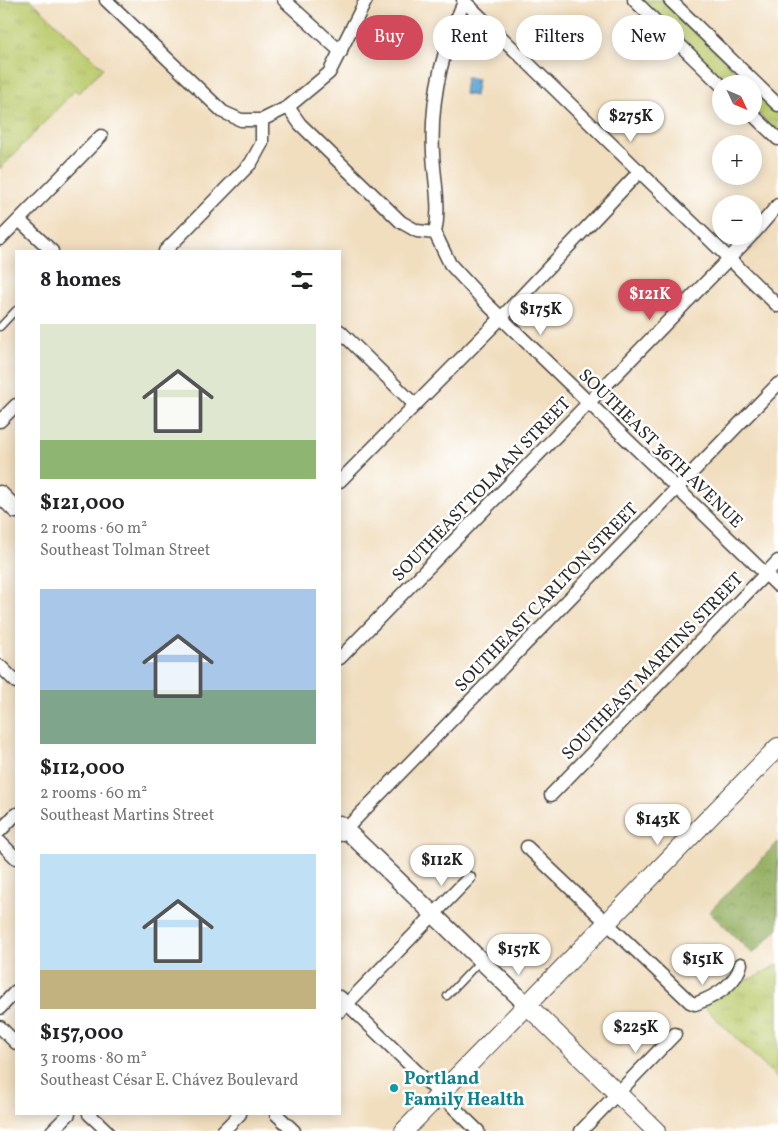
<!DOCTYPE html>
<meta charset="utf-8">
<style>
:root{--surface:#fff;--page:#f6f6f6;--text:#202124;--muted:#757577;--accent:#d1495b}
body{margin:0;font-family:Vollkorn,serif;background:var(--page);color:var(--text);height:100vh;display:flex;flex-direction:column;font-size:19px;white-space:nowrap}
*{box-sizing:border-box;margin:0}
p{font-size:16px;color:var(--muted)}
.icon{flex:none;width:28px;height:28px;fill:none;stroke:currentColor;stroke-width:2;stroke-linecap:round;stroke-linejoin:round}
.map{position:relative;flex:1;overflow:hidden}
.panel{position:absolute;left:15px;top:250px;width:326px;height:865px;display:flex;flex-direction:column;background:var(--surface);border-radius:0px;box-shadow:0 2px 12px #0003}
.panel>*{flex:none}
.guide{position:absolute;left:356px;top:15px;width:346px;height:45px;display:flex;gap:10px}
.needle{width:32px;rotate:134deg}
.tools{position:absolute;left:712px;top:75px;display:grid;gap:10px}
.tools a{display:grid;place-items:center;width:50px;height:50px;border-radius:50%;background:var(--surface);box-shadow:0 2px 12px #0003;font-size:25px}
.price{position:absolute;translate:-50% -42px;padding:0 11px;border-radius:18px;background:#fff;color:#222;font-size:16px;line-height:32px;filter:drop-shadow(0 1px 2px #0008)}
.price::after{content:'';position:absolute;left:50%;top:30px;width:15px;height:11px;margin-left:-8px;background:inherit;clip-path:polygon(0 0,100% 0,50% 100%)}
.price.active{background:var(--accent);color:#fff}
ul{padding:0;list-style:none}
li{display:grid;align-content:center;gap:10px;height:265px;padding:0 25px}
li span{display:grid;place-items:center;height:155px;border-radius:0px;color:#555}
li>.icon{margin-inline-start:auto}
span .icon{width:90px;height:90px;fill:#fffc;stroke-width:1}
li b{font-size:21px}
h2{display:flex;justify-content:space-between;align-items:center;height:60px;padding:0 25px;font-size:21px}
.pill{padding:0 18px;border-radius:22px;background:var(--surface);box-shadow:0 2px 12px #0003;font-size:18px;line-height:45px}
.pill.active{background:var(--accent);color:#fff}
.map>svg:first-child{display:block}
</style>
<div class="map">
<svg width="778" height="1131" viewBox="0 0 778 1131">
<defs>
<pattern id="forest-crowns" width="20" height="18" patternUnits="userSpaceOnUse" patternTransform="scale(1.25)"><rect width="20" height="18" fill="#94af60"/><path d="M2 6a3 3 0 1 1 6 0M12 15a3 3 0 1 1 6 0" fill="none" stroke="#798f4f"/></pattern>
<pattern id="park-tufts" width="24" height="20" patternUnits="userSpaceOnUse" patternTransform="scale(1.25)"><rect width="24" height="20" fill="#bbcb6d"/><path d="M3 7l-1-3M5 7V3M7 7l1-3M15 17l-1-3M17 17v-4M19 17l1-3" fill="none" stroke="#a1ae5f"/></pattern>
<pattern id="water-ripples" width="26" height="14" patternUnits="userSpaceOnUse" patternTransform="scale(1.25)"><rect width="26" height="14" fill="#5ea3d3"/><path d="M2 4q2-2 4 0t4 0M15 11q2-2 4 0t4 0" fill="none" stroke="#4e85ab"/></pattern>
</defs>
<rect width="100%" height="100%" fill="#fff"/>
<filter id="ink" filterUnits="userSpaceOnUse"><feTurbulence type="fractalNoise" baseFrequency=".02" numOctaves="2"/><feDisplacementMap in="SourceGraphic" scale="10" xChannelSelector="R" yChannelSelector="G"/><feConvolveMatrix kernelMatrix="1 2 1 2 8 2 1 2 1" color-interpolation-filters="sRGB"/></filter>
<filter id="wash" filterUnits="userSpaceOnUse"><feTurbulence type="fractalNoise" baseFrequency=".0096" numOctaves="4" result="noise"/><feDisplacementMap in="SourceGraphic" scale="20" xChannelSelector="R" yChannelSelector="G"/><feGaussianBlur stdDeviation="1.12" result="paint"/><feColorMatrix in="noise" values="0 0 0 0 0 0 0 0 0 0 0 0 0 0 0 0 0 1.4 0 .05"/><feComposite in="paint" operator="in"/></filter>
<g filter="url(#wash)">
<rect width="100%" height="100%" fill="#f1debf"/>
<polygon fill="url(#forest-crowns)" stroke="#606d46" points="778,842 778,928 753,954 709,912"/>
<g fill="url(#park-tufts)" stroke="#737b4c">
<polygon points="0,0 31,0 103,68 79,93 75,90 0,169"/>
<polygon points="641,0 662,0 748,84 728,84"/>
<polygon points="754,89 778,113 778,133 754,109"/>
<polygon points="778,964 778,1079 703,1006 729,987 757,976"/>
</g>
<polygon fill="url(#water-ripples)" stroke="#44677f" points="466,77 478,79 475,96 464,94"/>
</g>
<g filter="url(#ink)">
<g fill="none" stroke-linecap="round" stroke-linejoin="round">
<g stroke="#494641" stroke-width="9">
<g id="service">
<polyline points="0,327 16,310"/>
<polyline points="447,996 480,961"/>
</g>
</g>
<g stroke="#494641" stroke-width="15">
<g id="minor">
<polyline points="106,0 223,112 241,120 262,120"/>
<polyline points="284,0 341,52"/>
<polyline points="463,0 778,306"/>
<polyline points="634,0 721,85"/>
<polyline points="670,0 778,105"/>
<polyline points="288,107 300,124 401,222 417,231 435,233 450,264 486,303 778,586"/>
<polyline points="754,116 778,139"/>
<polyline points="19,220 52,251"/>
<path d="M435 233C441 206 434 180 433 153 430 98 442 49 465 0"/>
<polyline points="754,233 778,205"/>
<polyline points="0,239 101,136"/>
<polyline points="165,251 251,163 262,143 262,120 288,107 329,73 366,0"/>
<polyline points="340,331 415,405"/>
<polyline points="0,421 16,405"/>
<polyline points="340,481 502,317 640,171"/>
<polyline points="340,658 751,236"/>
<polyline points="0,666 16,682"/>
<polyline points="551,795 778,561"/>
<polyline points="0,831 16,814"/>
<polyline points="340,835 778,384"/>
<polyline points="0,842 16,858"/>
<path d="M527 847 690 1002 695 1004C714 997 736 985 741 964"/>
<polyline points="340,997 478,1131"/>
<polyline points="0,1008 16,991"/>
<polyline points="340,1011 469,878"/>
<polyline points="0,1027 16,1043"/>
<polyline points="89,1114 107,1131"/>
<polyline points="276,1114 294,1131"/>
<polyline points="52,1131 69,1114"/>
<polyline points="223,1131 240,1114"/>
<polyline points="581,1131 675,1034"/>
</g>
</g>
<g stroke="#494641" stroke-width="19">
<g id="tertiary">
<polyline points="0,494 16,510"/>
<polyline points="340,824 526,1004"/>
</g>
</g>
<g stroke="#494641" stroke-width="20">
<g id="secondary">
<polyline points="526,1004 656,1131"/>
<polyline points="404,1131 778,747"/>
</g>
</g>
<use href="#service" stroke="#fff" stroke-width="6"/>
<use href="#minor" stroke="#fff" stroke-width="12"/>
<use href="#tertiary" stroke="#fff" stroke-width="16"/>
<use href="#secondary" stroke="#fff" stroke-width="18"/>
</g>
</g>
<circle fill="#0f9aa8" stroke="#fff" stroke-width="2" cx="394" cy="1088" r="5"/>
<g text-anchor="middle" stroke-width="5" stroke-linejoin="round" paint-order="stroke">
<g font-size="18" fill="#2b2b2b" stroke="#fff">
<text transform="translate(661 448) rotate(44)" y="6">SOUTHEAST 36TH AVENUE</text>
<text transform="translate(481 489) rotate(-46)" y="6">SOUTHEAST TOLMAN STREET</text>
<text transform="translate(546 597) rotate(-46)" y="6">SOUTHEAST CARLTON STREET</text>
<text transform="translate(652 666) rotate(-46)" y="6">SOUTHEAST MARTINS STREET</text>
</g>
<g font-size="18" font-weight="bold" fill="#0d838f" stroke="#fff" text-anchor="start">
<text x="404" y="1084">Portland<tspan x="404" dy="21">Family Health</tspan></text>
</g>
</g>
</svg>
<div class="tools">
<a><svg class="needle" viewBox="-14 -14 28 28"><path d="M0-13l5 13h-10z" fill="#e53935"/><path d="M0 13l5-13h-10z" fill="#757577"/></svg></a>
<a>+</a>
<a>−</a>
</div>
<b class="price" style="left:631px;top:143px">$275K</b>
<b class="price active" style="left:650px;top:321px">$121K</b>
<b class="price" style="left:541px;top:336px">$175K</b>
<b class="price" style="left:658px;top:846px">$143K</b>
<b class="price" style="left:442px;top:887px">$112K</b>
<b class="price" style="left:519px;top:976px">$157K</b>
<b class="price" style="left:703px;top:986px">$151K</b>
<b class="price" style="left:636px;top:1054px">$225K</b>
<div class="guide">
<a class="pill active">Buy</a>
<a class="pill">Rent</a>
<a class="pill">Filters</a>
<a class="pill">New</a>
</div>
<section class="panel">
<h2>8 homes<svg class="icon" aria-label="filters" viewBox="0 0 24 24"><path d="M4 7h16M4 17h16"/><circle cx="9" cy="7" r="2"/><circle cx="15" cy="17" r="2"/></svg></h2>
<ul>
<li><span style="background:linear-gradient(#dfe7d0 75%,#8fb573 0)"><svg class="icon" aria-label="home" viewBox="0 0 24 24"><path d="M3 11l9-7 9 7M6 9v11h12V9"/></svg></span><div><b>$121,000</b><p>2 rooms · 60 m²</p><p>Southeast Tolman Street</p></div></li>
<li><span style="background:linear-gradient(#a9c7e8 65%,#7fa58c 0)"><svg class="icon" aria-label="home" viewBox="0 0 24 24"><path d="M3 11l9-7 9 7M6 9v11h12V9"/></svg></span><div><b>$112,000</b><p>2 rooms · 60 m²</p><p>Southeast Martins Street</p></div></li>
<li><span style="background:linear-gradient(#bfe0f5 75%,#c2b280 0)"><svg class="icon" aria-label="home" viewBox="0 0 24 24"><path d="M3 11l9-7 9 7M6 9v11h12V9"/></svg></span><div><b>$157,000</b><p>3 rooms · 80 m²</p><p>Southeast César E. Chávez Boulevard</p></div></li>
</ul>
</section>
</div>
